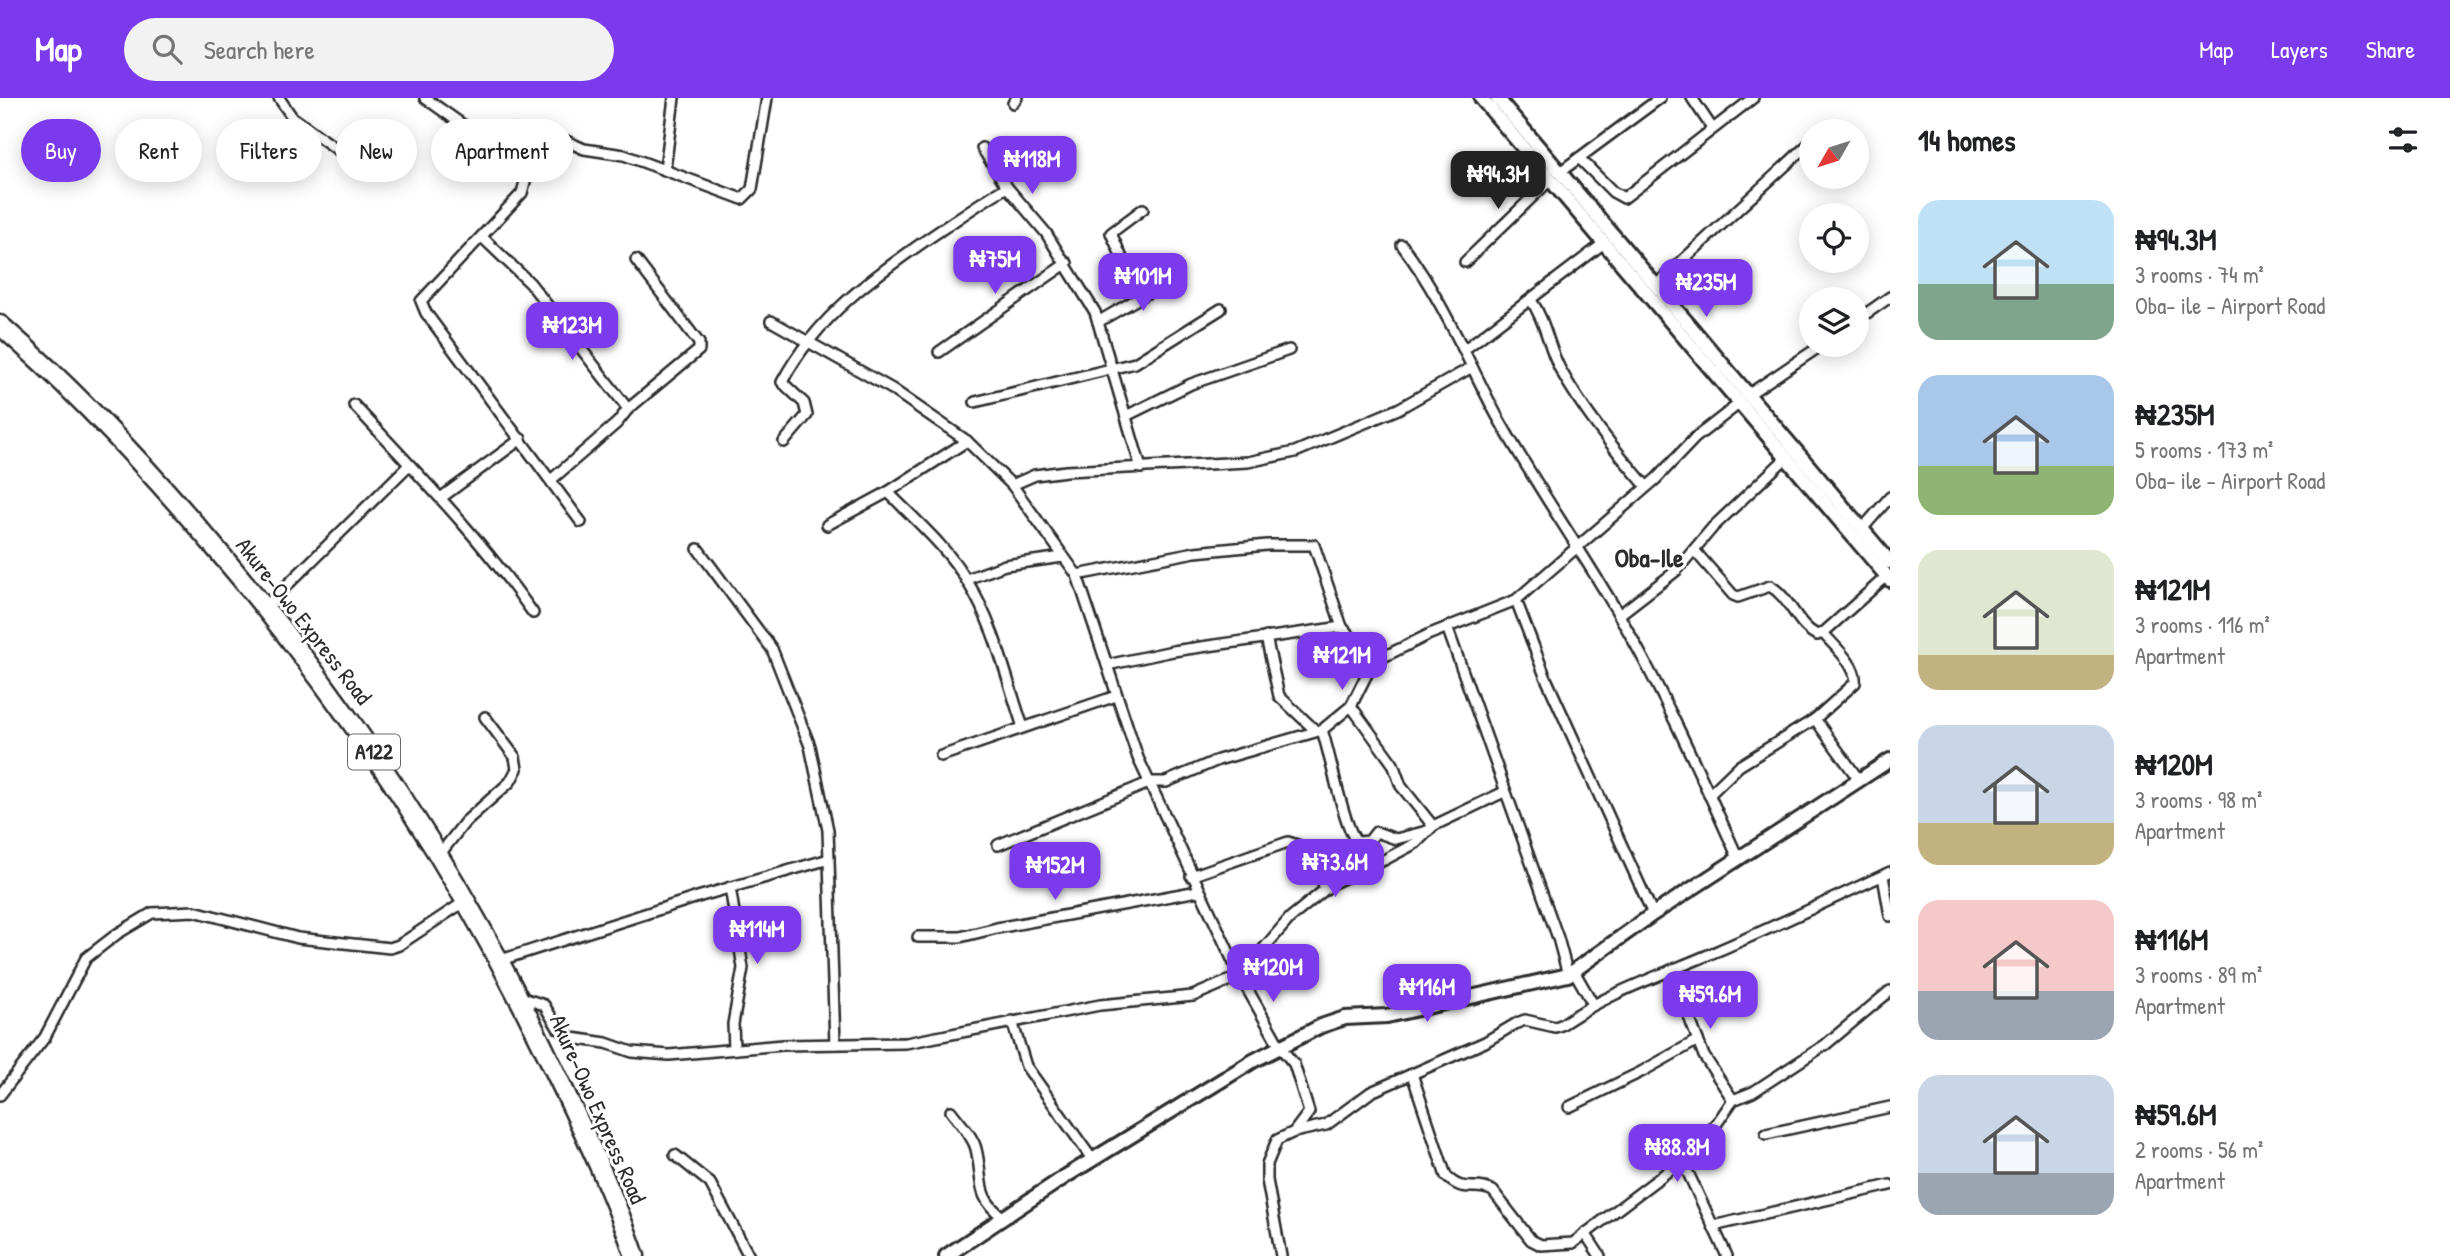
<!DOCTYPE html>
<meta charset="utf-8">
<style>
:root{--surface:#fff;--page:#f2f2f2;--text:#202124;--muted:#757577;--accent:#7c3aed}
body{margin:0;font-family:"Patrick Hand",sans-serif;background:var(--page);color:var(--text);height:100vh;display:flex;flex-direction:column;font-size:26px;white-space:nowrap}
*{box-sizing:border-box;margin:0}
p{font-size:23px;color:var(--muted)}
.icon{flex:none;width:38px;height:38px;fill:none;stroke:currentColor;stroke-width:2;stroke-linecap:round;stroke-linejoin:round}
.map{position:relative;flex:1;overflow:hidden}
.details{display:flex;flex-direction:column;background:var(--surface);width:560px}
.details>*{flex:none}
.banner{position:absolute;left:21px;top:21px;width:665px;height:63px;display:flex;gap:14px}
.needle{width:46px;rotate:231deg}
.tools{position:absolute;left:1799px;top:21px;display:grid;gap:14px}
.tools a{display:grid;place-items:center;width:70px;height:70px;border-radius:50%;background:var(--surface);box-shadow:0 4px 18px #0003;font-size:35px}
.price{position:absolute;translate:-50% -60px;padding:0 16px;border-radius:14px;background:var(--accent);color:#fff;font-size:23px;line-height:46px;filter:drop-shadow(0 2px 4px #0008)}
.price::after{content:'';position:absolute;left:50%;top:42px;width:21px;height:16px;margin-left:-10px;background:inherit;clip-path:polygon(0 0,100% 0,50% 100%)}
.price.active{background:#222;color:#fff}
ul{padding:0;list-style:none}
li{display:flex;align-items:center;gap:21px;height:175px;padding:0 28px}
li span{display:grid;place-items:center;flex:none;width:196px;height:140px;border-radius:21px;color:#555}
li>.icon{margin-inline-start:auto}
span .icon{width:84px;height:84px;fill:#fffc;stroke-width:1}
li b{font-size:30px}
h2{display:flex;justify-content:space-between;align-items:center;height:84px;padding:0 28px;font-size:30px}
.pill{padding:0 24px;border-radius:32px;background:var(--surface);box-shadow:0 4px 18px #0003;font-size:24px;line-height:63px}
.pill.active{background:var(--accent);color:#fff}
header{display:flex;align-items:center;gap:42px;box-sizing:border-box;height:98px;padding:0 35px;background:var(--accent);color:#fff}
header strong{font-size:33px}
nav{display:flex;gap:38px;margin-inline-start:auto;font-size:24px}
.search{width:490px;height:63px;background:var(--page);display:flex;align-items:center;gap:18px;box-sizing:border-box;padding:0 24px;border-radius:38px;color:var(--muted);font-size:26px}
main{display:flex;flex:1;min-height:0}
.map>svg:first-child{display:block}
</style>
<header>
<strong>Map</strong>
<div class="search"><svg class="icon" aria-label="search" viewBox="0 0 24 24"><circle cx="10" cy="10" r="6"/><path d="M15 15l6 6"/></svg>Search here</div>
<nav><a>Map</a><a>Layers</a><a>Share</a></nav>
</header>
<main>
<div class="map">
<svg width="1890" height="1158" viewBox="0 0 1890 1158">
<rect width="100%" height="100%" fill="#fff"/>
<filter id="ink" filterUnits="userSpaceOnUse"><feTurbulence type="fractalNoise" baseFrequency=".0143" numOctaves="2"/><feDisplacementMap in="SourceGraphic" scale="14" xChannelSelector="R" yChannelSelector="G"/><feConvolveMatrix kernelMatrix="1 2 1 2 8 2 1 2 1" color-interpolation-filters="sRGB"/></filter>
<g filter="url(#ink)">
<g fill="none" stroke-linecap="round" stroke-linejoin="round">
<g stroke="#2b2b2b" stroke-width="14">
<g id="street">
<polyline points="279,0 292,19 338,52"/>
<polyline points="425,0 470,32 508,32 553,37 584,51 624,57 742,101 752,91 767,0"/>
<polyline points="1692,0 1712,30"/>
<polyline points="1013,5 1017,0"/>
<polyline points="526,35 526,80 522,95 421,203 426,215 581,424"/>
<polyline points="982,50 1007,89"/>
<polyline points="1579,60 1613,94 1624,100 1753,0"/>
<polyline points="665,71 674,0"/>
<polyline points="1560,74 1660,0"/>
<polyline points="1143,111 1111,135 1123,162 1147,195"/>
<polyline points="482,139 530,185 628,311 617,325 551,382"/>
<path d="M1402 147C1442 200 1466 260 1497 318 1535 386 1580 450 1619 517 1664 595 1701 678 1738 760"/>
<polyline points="1465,164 1550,82"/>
<polyline points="1656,187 1811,44"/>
<path d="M1531 202C1546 224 1548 248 1560 271 1584 314 1614 351 1646 388"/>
<polyline points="1857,222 1890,199"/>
<polyline points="771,223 892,291 967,343 1012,387 1077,477 1138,660 1240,878 1280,949 1294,966 1309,1014 1294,1034"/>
<polyline points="1098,224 1173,180"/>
<polyline points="1465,251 1604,145"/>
<polyline points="939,254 1067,165"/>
<polyline points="1749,296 1822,247"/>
<polyline points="975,304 1135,265 1221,211"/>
<path d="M354 307C417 375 480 439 533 515"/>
<polyline points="628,311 699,252 699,245 636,162"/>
<polyline points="1128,317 1191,286 1289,252"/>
<path d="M784 344 807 317 804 305 782 284C817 218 875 177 935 136 959 120 982 103 1007 89L1046 135 1095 214 1141 370"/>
<polyline points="1012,387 1035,377 1066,373 1248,364 1295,354 1398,311 1472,269"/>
<path d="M888 394C915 422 947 449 967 483 995 527 1006 580 1023 629"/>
<polyline points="442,399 521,341"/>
<polyline points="827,427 888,394 967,343"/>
<polyline points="1863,430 1890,399"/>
<polyline points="698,451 772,551 810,648 828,732 835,946"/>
<path d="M1694 452 1733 497 1738 499 1770 488C1790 499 1797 528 1817 537L1823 535 1887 478"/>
<polyline points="1077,477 1195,454 1267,447 1314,447 1342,529 1373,564 1430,536 1516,502 1656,381 1695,340 1740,305"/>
<polyline points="967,481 1005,467 1063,459"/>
<polyline points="1516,502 1545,578 1653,816"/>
<polyline points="266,508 409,367"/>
<polyline points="1619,517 1676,473 1713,429 1786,360"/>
<polyline points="1447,529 1558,840 1568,877"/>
<polyline points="1266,539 1279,598 1316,633"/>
<polyline points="1107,567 1173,553 1342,529"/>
<polyline points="1351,608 1393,666 1401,688 1433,728"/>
<polyline points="1815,621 1859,682"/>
<path d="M1322 632C1330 656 1344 730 1357 744L1369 743 1376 734 1396 741 1427 733"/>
<polyline points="941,658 1116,598"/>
<path d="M1709 697 1739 668 1815 621 1855 585C1858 568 1834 548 1823 535"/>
<polyline points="998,747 1151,684 1166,684 1218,662 1322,632 1351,608 1373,564"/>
<polyline points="440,756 465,724 510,684 517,671 515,659 485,619"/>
<polyline points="1191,778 1288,744 1300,748 1322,771 1324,791"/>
<polyline points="1883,778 1890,818"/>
<polyline points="730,789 743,870 733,926 734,951"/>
<polyline points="918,839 960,839 997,830 1198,793"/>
<polyline points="501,862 701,798 829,761"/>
<polyline points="1671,872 1704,958 1733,1002"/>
<polyline points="1574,873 1593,906"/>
<polyline points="520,899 544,907 558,930 572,940 606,945 632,954 669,957 783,947 906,945 1100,907 1193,898 1240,878 1290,820 1333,785 1384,762 1416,745 1433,728 1504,694"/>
<polyline points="1012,923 1026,968 1092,1061"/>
<path d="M1412 976 1446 1078C1464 1097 1475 1083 1493 1093L1531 1142 1541 1147 1573 1145 1675 1068 1715 1028 1733 1002 1753 994 1825 947 1890 893"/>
<polyline points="0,997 45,939 86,860 117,836 152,815 194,813 298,840 390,850 399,847 467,802"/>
<polyline points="1569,1009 1641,974 1698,942"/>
<path d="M951 1013C959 1024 973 1038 976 1051 984 1083 974 1098 1004 1120"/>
<polyline points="1766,1036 1890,1009"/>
<polyline points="675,1057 710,1085 749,1158"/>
<polyline points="1682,1062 1727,1158"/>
<polyline points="1713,1128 1890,1087"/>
<polyline points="1585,1135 1600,1158"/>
<path d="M1281 1158 1267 1082V1066L1277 1042 1294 1034 1326 1027 1371 994 1485 944 1517 925 1525 922 1555 929 1561 927C1611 893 1660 878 1715 854 1774 829 1832 801 1890 774"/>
</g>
</g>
<g stroke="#2b2b2b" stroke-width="18">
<g id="secondary">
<polyline points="1481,0 1890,482"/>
<polyline points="1497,0 1890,464"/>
<polyline points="946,1158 1066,1078 1253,963 1321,928 1345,920 1387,918 1568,877 1653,816 1890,662"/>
</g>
</g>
<g stroke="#2b2b2b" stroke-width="23">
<path id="highway" d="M0 227C75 292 143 365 207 440 351 608 464 780 558 980 586 1038 614 1097 635 1158"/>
</g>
<use href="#street" stroke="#fff" stroke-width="9"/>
<use href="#secondary" stroke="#fff" stroke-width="12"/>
<use href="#highway" stroke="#fff" stroke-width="18"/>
</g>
</g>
<g text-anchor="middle" stroke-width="6" stroke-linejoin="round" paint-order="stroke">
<rect fill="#fff" stroke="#6b6b6b" stroke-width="2" x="348" y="636.5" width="52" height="35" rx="5"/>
<g font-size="21" font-weight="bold" fill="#2b2b2b">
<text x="374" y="661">A122</text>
</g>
<g font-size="23" fill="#2b2b2b" stroke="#fff">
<text transform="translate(304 523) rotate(52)" y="8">Akure-Owo Express Road</text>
<text transform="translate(598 1011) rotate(66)" y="8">Akure-Owo Express Road</text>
</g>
<g font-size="26" font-weight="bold" fill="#2b2b2b" stroke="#fff">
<text x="1649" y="469">Oba-Ile</text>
</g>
</g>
</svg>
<div class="tools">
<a><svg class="needle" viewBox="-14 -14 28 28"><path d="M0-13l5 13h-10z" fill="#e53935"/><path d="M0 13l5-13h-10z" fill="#757577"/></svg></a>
<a><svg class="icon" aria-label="locate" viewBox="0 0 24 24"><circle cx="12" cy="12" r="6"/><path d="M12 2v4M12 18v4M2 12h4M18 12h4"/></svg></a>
<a><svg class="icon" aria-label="layers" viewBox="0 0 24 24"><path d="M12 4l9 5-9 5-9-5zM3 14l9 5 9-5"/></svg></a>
</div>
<b class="price" style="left:1032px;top:98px">₦118M</b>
<b class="price active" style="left:1498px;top:113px">₦94.3M</b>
<b class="price" style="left:995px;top:198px">₦75M</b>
<b class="price" style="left:1143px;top:215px">₦101M</b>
<b class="price" style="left:1706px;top:221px">₦235M</b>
<b class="price" style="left:572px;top:264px">₦123M</b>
<b class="price" style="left:1342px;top:594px">₦121M</b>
<b class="price" style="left:1335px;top:801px">₦73.6M</b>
<b class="price" style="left:1055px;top:804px">₦152M</b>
<b class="price" style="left:757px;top:868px">₦114M</b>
<b class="price" style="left:1273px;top:906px">₦120M</b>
<b class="price" style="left:1427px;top:926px">₦116M</b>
<b class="price" style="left:1710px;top:933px">₦59.6M</b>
<b class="price" style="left:1677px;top:1086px">₦88.8M</b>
<div class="banner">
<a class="pill active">Buy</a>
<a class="pill">Rent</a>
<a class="pill">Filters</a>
<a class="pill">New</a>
<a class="pill">Apartment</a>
</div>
</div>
<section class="details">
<h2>14 homes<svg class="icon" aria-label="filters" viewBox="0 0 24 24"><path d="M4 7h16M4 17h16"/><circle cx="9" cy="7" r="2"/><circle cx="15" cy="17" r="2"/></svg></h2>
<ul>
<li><span style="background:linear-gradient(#bfe0f5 60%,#7fa58c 0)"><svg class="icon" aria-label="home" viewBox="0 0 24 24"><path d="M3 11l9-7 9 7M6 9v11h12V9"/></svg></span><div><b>₦94.3M</b><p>3 rooms · 74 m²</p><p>Oba- ile - Airport Road</p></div></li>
<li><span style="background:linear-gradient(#a9c7e8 65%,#8fb573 0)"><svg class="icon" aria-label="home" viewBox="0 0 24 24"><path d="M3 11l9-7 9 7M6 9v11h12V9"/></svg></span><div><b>₦235M</b><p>5 rooms · 173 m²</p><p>Oba- ile - Airport Road</p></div></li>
<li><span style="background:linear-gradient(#dfe7d0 75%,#c2b280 0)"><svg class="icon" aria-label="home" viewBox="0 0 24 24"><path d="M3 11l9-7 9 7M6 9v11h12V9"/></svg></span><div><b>₦121M</b><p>3 rooms · 116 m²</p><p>Apartment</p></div></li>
<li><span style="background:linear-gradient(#c9d6e8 70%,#c2b280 0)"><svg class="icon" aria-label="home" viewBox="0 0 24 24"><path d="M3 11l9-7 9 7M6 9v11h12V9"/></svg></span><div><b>₦120M</b><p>3 rooms · 98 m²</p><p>Apartment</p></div></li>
<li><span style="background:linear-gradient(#f6c9c9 65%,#9aa5b1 0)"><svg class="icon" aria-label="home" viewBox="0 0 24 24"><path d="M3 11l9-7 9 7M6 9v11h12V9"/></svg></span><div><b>₦116M</b><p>3 rooms · 89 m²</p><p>Apartment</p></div></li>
<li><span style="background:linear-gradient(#c9d6e8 70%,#9aa5b1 0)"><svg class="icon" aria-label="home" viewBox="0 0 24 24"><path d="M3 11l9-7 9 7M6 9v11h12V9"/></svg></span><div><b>₦59.6M</b><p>2 rooms · 56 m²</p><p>Apartment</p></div></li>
</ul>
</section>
</main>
